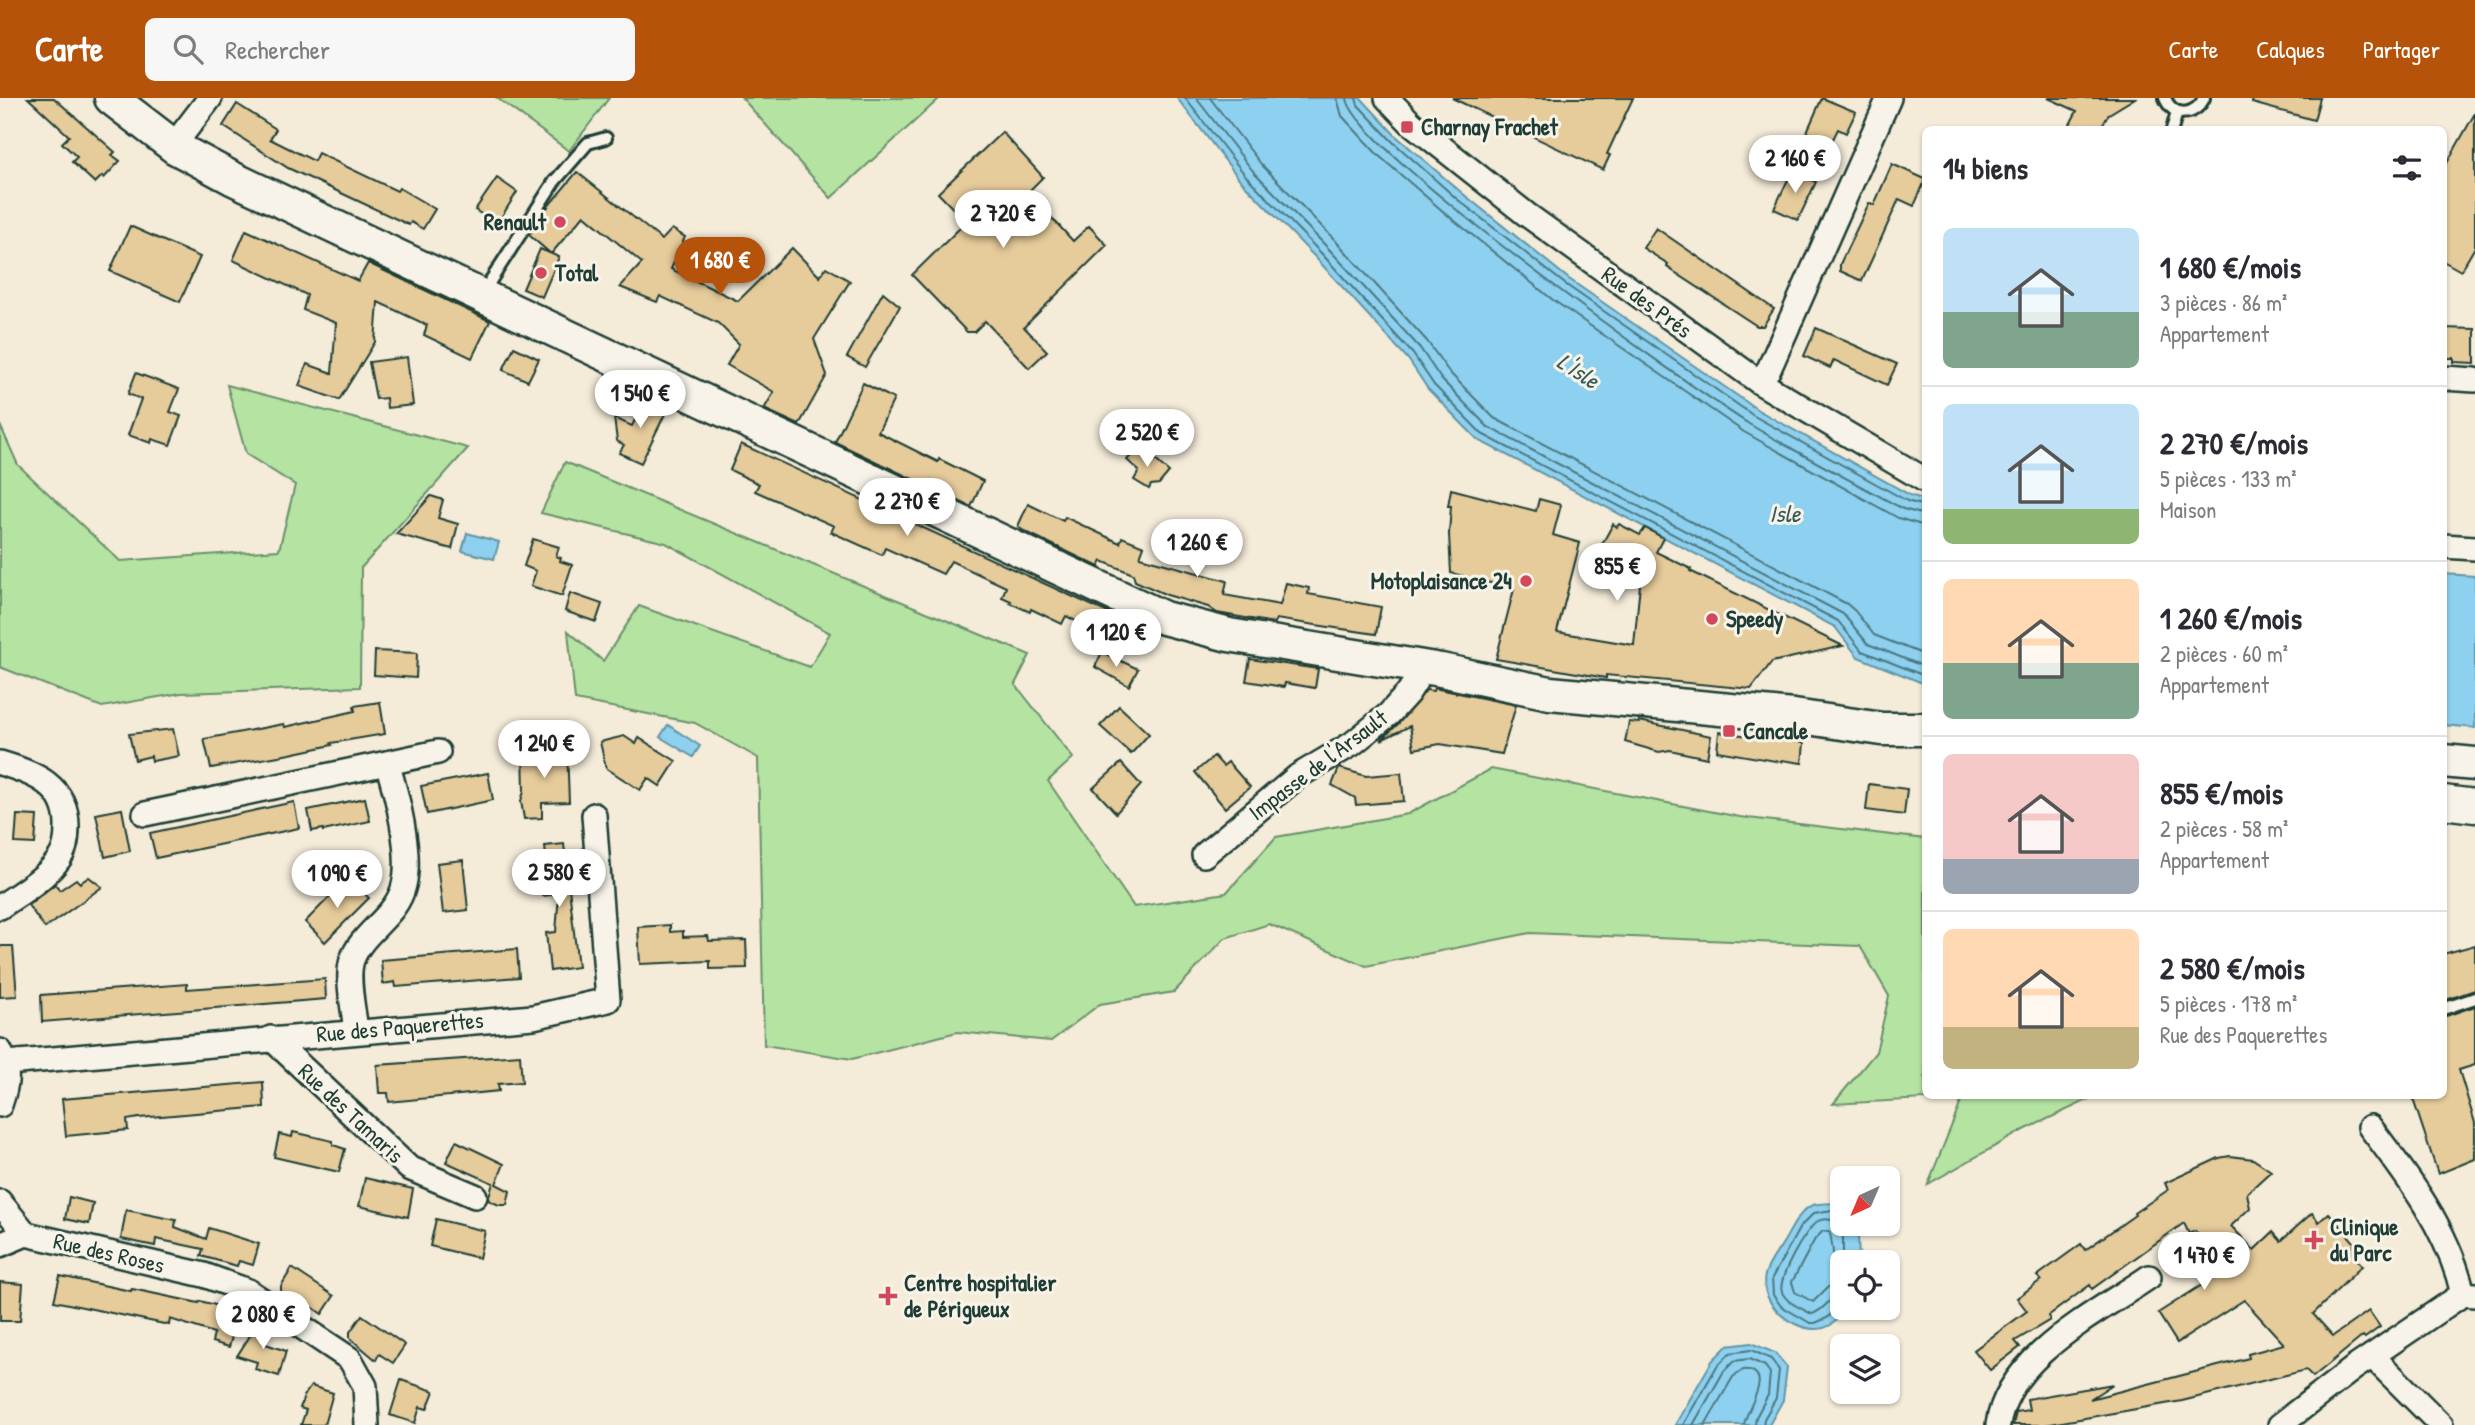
<!DOCTYPE html>
<html lang="fr">
<meta charset="utf-8">
<style>
:root{--surface:#fff;--page:#f7f7f7;--text:#2b2b33;--muted:#7c7c81;--line:#e1e1e2;--accent:#b45309}
body{margin:0;font-family:"Patrick Hand",sans-serif;background:var(--page);color:var(--text);height:100vh;display:flex;flex-direction:column;font-size:26px;white-space:nowrap}
*{box-sizing:border-box;margin:0}
p{font-size:23px;color:var(--muted)}
.icon{flex:none;width:38px;height:38px;fill:none;stroke:currentColor;stroke-width:2;stroke-linecap:round;stroke-linejoin:round}
.map{position:relative;flex:1;overflow:hidden}
.side{position:absolute;left:1922px;top:28px;width:525px;height:973px;display:flex;flex-direction:column;background:var(--surface);border-radius:10px;box-shadow:0 2px 5px #0004}
.side>*{flex:none}
.needle{width:46px;rotate:224deg}
.buttons{position:absolute;left:1830px;top:1068px;display:grid;gap:14px}
.buttons a{display:grid;place-items:center;width:70px;height:70px;border-radius:10px;background:var(--surface);box-shadow:0 2px 5px #0004;font-size:35px}
.price{position:absolute;translate:-50% -60px;padding:0 16px;border-radius:24px;background:#fff;color:#222;font-size:23px;line-height:46px;filter:drop-shadow(0 2px 4px #0008)}
.price::after{content:'';position:absolute;left:50%;top:42px;width:21px;height:16px;margin-left:-10px;background:inherit;clip-path:polygon(0 0,100% 0,50% 100%)}
.price.current{background:var(--accent);color:#fff}
ul{padding:0;list-style:none}
li{display:flex;align-items:center;gap:21px;height:175px;padding:0 21px}
li+li{border-top:2px solid var(--line)}
li span{display:grid;place-items:center;flex:none;width:196px;height:140px;border-radius:10px;color:#555}
li>.icon{margin-inline-start:auto}
span .icon{width:84px;height:84px;fill:#fffc;stroke-width:1}
li b{font-size:30px}
h2{display:flex;justify-content:space-between;align-items:center;height:84px;padding:0 21px;font-size:30px}
header{display:flex;align-items:center;gap:42px;box-sizing:border-box;height:98px;padding:0 35px;background:var(--accent);color:#fff}
header strong{font-size:33px}
nav{display:flex;gap:38px;margin-inline-start:auto;font-size:24px}
.search{width:490px;height:63px;background:var(--page);display:flex;align-items:center;gap:18px;box-sizing:border-box;padding:0 24px;border-radius:10px;color:var(--muted);font-size:26px}
.map>svg:first-child{display:block}
</style>
<header>
<strong>Carte</strong>
<div class="search"><svg class="icon" aria-label="search" viewBox="0 0 24 24"><circle cx="10" cy="10" r="6"/><path d="M15 15l6 6"/></svg>Rechercher</div>
<nav><a>Carte</a><a>Calques</a><a>Partager</a></nav>
</header>
<div class="map">
<svg width="2475" height="1327" viewBox="0 0 2475 1327">
<rect width="100%" height="100%" fill="#f4ebd9"/>
<filter id="ink" filterUnits="userSpaceOnUse"><feTurbulence type="fractalNoise" baseFrequency=".0143" numOctaves="2"/><feDisplacementMap in="SourceGraphic" scale="14" xChannelSelector="R" yChannelSelector="G"/><feConvolveMatrix kernelMatrix="1 2 1 2 8 2 1 2 1" color-interpolation-filters="sRGB"/></filter>
<g filter="url(#ink)">
<g fill="#b5e3a2" stroke="#6a906b" stroke-width="2">
<polygon points="497,0 609,0 569,53"/>
<polygon points="742,0 940,0 831,100"/>
<polygon points="227,287 468,350 361,470 360,589 181,595 102,609 0,569 0,327 18,367 120,463 279,452 295,387 246,356"/>
<polygon points="565,364 1030,557 1015,586 1073,660 1048,683 1134,809 1226,795 1276,739 1408,716 1491,671 1740,719 1925,741 1925,998 2096,998 2022,1033 1928,1086 1963,999 1833,1006 1876,954 1889,898 1860,848 1530,835 1366,868 1269,826 1225,840 1174,894 1100,906 1051,943 957,934 852,961 764,947 758,660 695,625 575,602 568,533 603,563 639,508 810,569 830,535 666,445 541,415"/>
</g>
<g fill="#8ed0ef" stroke="#6295a4" stroke-width="2">
<polygon points="1177,0 1361,0 1396,38 1462,95 1569,181 1758,312 1910,397 1925,402 1925,586 1858,559 1835,529 1478,342 1428,291 1408,261 1315,159 1241,83"/>
<polygon points="467,435 499,444 494,461 462,453"/>
<polygon points="2443,476 2475,478 2475,630 2443,627"/>
<polygon points="668,627 700,648 693,659 660,639"/>
<path d="M1835 1105 1843 1110V1125H1854L1858 1136 1859 1164H1843C1843 1175 1846 1204 1843 1211 1826 1256 1756 1216 1765 1177 1768 1165 1780 1151 1786 1140 1792 1129 1801 1111 1813 1107 1820 1105 1828 1106 1835 1105Z"/>
<polygon points="1751,1245 1775,1255 1787,1269 1783,1302 1769,1327 1675,1327 1712,1263 1727,1248"/>
</g>
<g fill="none" stroke-linecap="round" stroke-linejoin="round">
<g stroke="#4b787f" stroke-width="2">
<polyline points="1185,0 1246,78 1321,155 1413,256 1434,287 1482,336 1838,523 1862,553 1925,578"/>
<polyline points="1196,0 1253,73 1327,149 1420,250 1441,281 1488,329 1843,516 1868,546 1925,569"/>
<polyline points="1210,0 1261,66 1335,142 1427,243 1449,274 1494,320 1847,506 1855,513 1874,537 1925,557"/>
<polyline points="1337,0 1342,18 1378,57 1445,115 1553,202 1744,334 1898,420 1925,428"/>
<path d="M1347 0C1350 48 1692 290 1749 326 1799 356 1852 383 1903 411L1925 417"/>
<polyline points="1356,0 1358,7 1392,43 1457,101 1565,186 1754,318 1907,403 1925,408"/>
<polyline points="1843,1115 1832,1112 1814,1115 1800,1129 1772,1180 1773,1197 1781,1208 1810,1225 1815,1225 1827,1220 1843,1203"/>
<path d="M1823 1133H1829C1835 1149 1831 1165 1839 1182L1828 1189 1813 1204 1795 1194 1792 1184 1815 1141Z"/>
<path d="M1843 1194C1829 1198 1826 1212 1812 1216 1803 1211 1786 1205 1782 1194 1777 1181 1806 1130 1818 1123 1825 1119 1833 1122 1839 1125L1843 1140V1164"/>
<polyline points="1683,1327 1717,1268 1730,1255 1751,1252 1771,1261 1779,1272 1776,1300 1764,1321 1763,1327"/>
<polyline points="1693,1327 1724,1273 1734,1263 1749,1261 1765,1268 1770,1275 1768,1297 1756,1319 1755,1327"/>
<path d="M1705 1327 1733 1279C1738 1275 1741 1271 1748 1272 1774 1277 1745 1312 1744 1327"/>
</g>
</g>
<g fill="#e6cb9b" stroke="#1f3d34" stroke-width="2">
<polygon points="28,0 54,0 115,54 112,57 120,63 104,80 102,78 95,85 72,64 77,59 62,45 69,38"/>
<polygon points="1452,0 1633,0 1607,56 1610,57 1603,72"/>
<polygon points="1822,0 1856,14 1846,35 1838,31 1829,49 1805,38"/>
<polygon points="2048,0 2135,0 2109,16 2099,32 2067,32 2077,13"/>
<polygon points="2253,0 2320,0 2314,22 2252,5"/>
<polygon points="237,6 276,31 270,41 314,63 318,55 397,93 399,90 435,111 423,131 411,124 409,127 288,70 223,28"/>
<polygon points="2475,15 2475,149 2461,173 2443,163 2443,72"/>
<polygon points="1002,34 1043,79 1028,94 1073,143 1089,128 1107,147 1024,229 1047,253 1029,270 985,223 974,234 967,234 912,177 966,124 938,95"/>
<polygon points="1892,66 1925,81 1925,83 1914,108 1899,101 1862,183 1840,173 1840,166 1869,105 1874,107"/>
<polygon points="1792,73 1816,84 1798,122 1774,111"/>
<polygon points="577,74 662,142 672,131 685,139 671,171 738,203 792,150 820,179 826,169 850,183 814,241 827,277 799,327 764,311 774,294 727,267 739,246 718,225 660,198 657,204 620,189 642,165 584,117 551,156 529,137 545,112"/>
<polygon points="497,80 517,94 497,126 475,112"/>
<polygon points="130,128 200,159 180,204 110,173"/>
<polygon points="1656,130 1774,211 1763,228 1757,228 1667,169 1668,166 1643,150"/>
<polygon points="246,132 358,183 368,165 490,223 472,260 424,237 427,227 378,204 375,244 339,302 299,288 307,266 332,275 336,225 303,212 307,197 233,162"/>
<polygon points="540,151 559,159 542,199 523,191"/>
<polygon points="883,194 900,208 865,269 847,259"/>
<polygon points="1816,230 1897,266 1887,287 1834,262 1830,270 1804,258"/>
<polygon points="2443,230 2475,231 2475,265 2454,264 2454,260 2443,260"/>
<polygon points="514,249 539,261 528,283 503,272"/>
<polygon points="407,259 413,307 387,310 386,300 376,301 369,264"/>
<polygon points="136,275 179,291 170,314 181,318 170,347 152,341 151,345 128,337 141,301 128,296"/>
<polygon points="863,285 894,301 878,334 938,364 939,361 983,383 971,409 835,344"/>
<polygon points="646,299 668,310 641,365 619,355 624,347 617,343 614,320 632,328"/>
<polygon points="741,346 1117,519 1108,539 1066,518 1062,526 1031,511 1030,514 1010,505 1011,503 1002,499 1006,489 951,463 943,476 885,450 882,457 831,434 834,428 755,393 759,386 730,372"/>
<polygon points="1140,348 1169,374 1159,386 1151,387 1149,391 1134,382 1139,373 1127,362"/>
<polygon points="1451,391 1536,413 1539,401 1561,407 1553,437 1580,445 1557,534 1634,547 1640,486 1619,476 1621,472 1596,457 1613,426 1617,429 1619,426 1640,437 1645,430 1663,440 1656,454 1691,471 1690,473 1843,548 1772,564 1751,591 1606,577 1606,580 1496,561 1514,491 1451,475 1449,436 1451,408 1448,408"/>
<polygon points="431,398 443,402 438,420 458,426 452,451 396,436"/>
<polygon points="1028,406 1063,423 1065,419 1120,445 1122,439 1144,448 1140,459 1227,483 1224,497 1280,507 1286,485 1309,490 1308,496 1381,509 1376,536 1276,521 1274,525 1217,515 1208,509 1167,497 1135,483 1133,476 1102,463 1099,469 1022,432 1018,428"/>
<polygon points="533,441 559,449 556,458 561,460 560,463 572,467 562,498 531,488 536,473 524,468"/>
<polygon points="570,495 602,506 596,524 565,513"/>
<polygon points="375,553 417,555 416,580 374,577"/>
<polygon points="1102,554 1138,571 1129,588 1095,569"/>
<polygon points="1250,561 1318,571 1315,590 1285,585 1284,589 1246,583"/>
<polygon points="1434,590 1516,607 1502,656 1440,646 1414,651 1410,628 1381,642 1399,625 1426,592 1433,593"/>
<polygon points="380,604 385,636 331,645 332,647 290,656 211,670 204,641 284,626 285,629 355,613 354,608"/>
<polygon points="1119,608 1149,636 1131,656 1100,628"/>
<polygon points="1639,623 1711,638 1707,660 1670,652 1659,654 1625,644 1629,624 1639,625"/>
<polygon points="173,631 179,658 152,663 151,658 135,662 129,636"/>
<polygon points="1719,634 1804,645 1802,665 1782,662 1781,664 1717,653"/>
<polygon points="624,638 636,646 639,640 676,663 660,688 648,680 640,692 606,670 600,644"/>
<polygon points="567,650 569,704 542,705 542,720 524,721 521,703 524,693 523,651"/>
<polygon points="1214,658 1223,668 1228,664 1250,689 1225,710 1195,674"/>
<polygon points="1121,665 1141,687 1116,715 1093,690"/>
<polygon points="1339,670 1366,678 1401,675 1404,703 1356,707 1355,700 1332,687"/>
<polygon points="488,675 493,702 427,716 421,688"/>
<polygon points="1869,686 1907,691 1904,717 1866,712"/>
<polygon points="365,700 370,723 323,733 323,731 312,733 308,712"/>
<polygon points="294,704 299,730 156,760 150,735"/>
<polygon points="122,711 130,753 105,759 96,716"/>
<polygon points="17,717 37,718 35,746 15,745"/>
<polygon points="564,746 578,869 550,873 546,835 556,834 559,796 543,798 538,760 546,759 545,748"/>
<polygon points="463,762 468,812 443,815 437,765"/>
<polygon points="89,779 102,789 45,830 28,807 55,786 60,792 76,781 80,785"/>
<polygon points="348,780 369,800 325,844 305,824"/>
<polygon points="670,827 670,834 683,833 683,839 708,838 709,843 746,842 747,870 710,871 710,863 640,866 638,829"/>
<polygon points="2475,847 2475,892 2443,903 2443,856"/>
<polygon points="0,848 13,848 17,898 0,899"/>
<polygon points="517,851 519,879 396,889 395,884 383,886 381,862"/>
<polygon points="325,881 326,901 42,924 41,897 187,886 187,891"/>
<polygon points="2475,908 2475,967 2459,972 2475,1025 2475,1061 2438,1076 2412,998 2443,998 2443,919"/>
<polygon points="520,957 522,984 498,986 499,993 389,1004 388,995 379,995 377,967"/>
<polygon points="263,984 264,1009 139,1020 127,1022 128,1032 66,1038 62,1001"/>
<polygon points="293,1034 333,1043 333,1047 345,1051 339,1074 274,1059 279,1036 292,1039"/>
<polygon points="456,1043 504,1066 496,1086 510,1093 507,1107 499,1107 488,1102 493,1085 446,1064"/>
<polygon points="2230,1058 2253,1061 2271,1073 2247,1095 2250,1110 2231,1128 2254,1152 2273,1134 2281,1143 2312,1115 2319,1124 2329,1115 2354,1144 2353,1158 2362,1168 2313,1216 2333,1238 2369,1213 2380,1229 2365,1240 2363,1238 2313,1279 2306,1272 2182,1303 2045,1327 2013,1327 2016,1314 2029,1312 2027,1301 2113,1286 2090,1301 2249,1260 2248,1256 2284,1246 2244,1202 2177,1245 2158,1215 2230,1169 2195,1133 2189,1136 2184,1125 2092,1191 2090,1187 2048,1218 2050,1222 2015,1243 2020,1249 1990,1272 1974,1252 2027,1213 2017,1200 2041,1182 2037,1178 2081,1146 2085,1152 2135,1117 2134,1115 2168,1092 2165,1085 2219,1060"/>
<polygon points="365,1080 413,1091 408,1119 359,1108"/>
<polygon points="69,1099 93,1105 89,1126 65,1121"/>
<polygon points="126,1112 176,1122 175,1129 206,1141 209,1130 259,1146 253,1167 239,1163 237,1168 201,1158 203,1151 156,1141 155,1148 121,1141"/>
<polygon points="436,1121 485,1133 479,1160 430,1148"/>
<polygon points="292,1170 334,1198 322,1216 309,1207 306,1211 281,1195 281,1188"/>
<polygon points="60,1178 131,1193 132,1191 199,1205 200,1203 223,1209 221,1217 237,1222 229,1249 212,1244 214,1235 170,1221 169,1227 54,1203"/>
<polygon points="0,1184 23,1186 20,1223 0,1223"/>
<polygon points="362,1217 405,1247 393,1265 379,1256 376,1262 350,1240 350,1234"/>
<polygon points="262,1219 269,1224 263,1245 286,1253 279,1278 255,1271 257,1264 237,1258"/>
<polygon points="401,1282 434,1293 427,1311 420,1309 415,1325 390,1317"/>
<polygon points="311,1288 333,1295 324,1327 301,1327 306,1312 300,1310 304,1298"/>
</g>
<g fill="none" stroke-linecap="round" stroke-linejoin="round">
<g stroke="#1f3d34" stroke-width="16">
<g id="lane">
<path d="M2165 0C2173 20 2195 19 2204 0"/>
<polyline points="2172,32 2177,14"/>
<polyline points="482,196 554,84 588,45 606,40"/>
<polyline points="2443,911 2475,900"/>
</g>
</g>
<g stroke="#1f3d34" stroke-width="28">
<g id="street">
<polyline points="1387,0 1411,25 1526,116 1759,284 1925,382"/>
<polyline points="176,50 184,34 210,0"/>
<polyline points="2443,280 2475,282"/>
<polyline points="1759,284 1769,271 1889,0"/>
<polyline points="2443,448 2475,450"/>
<path d="M0 665C35 675 68 688 67 730 67 740 65 753 59 761 45 781 20 795 0 809"/>
<polyline points="387,665 438,654"/>
<path d="M145 716 387 665C397 697 412 755 404 787 397 819 362 833 352 862 346 880 354 913 356 933"/>
<polyline points="1204,757 1298,678 1352,646 1389,616 1408,595 1424,570"/>
<polyline points="271,940 409,1070 475,1098"/>
<polyline points="7,965 533,919 608,902 594,717"/>
<path d="M0 1007C7 987 10 973 0 953"/>
<path d="M2370 1029C2409 1080 2449 1133 2463 1196"/>
<polyline points="0,1104 26,1136 204,1177 248,1193 350,1261 365,1288 367,1327"/>
<polyline points="0,1147 26,1136"/>
<polyline points="2372,1258 2441,1327"/>
<path d="M1998 1327C2007 1259 2097 1215 2149 1179"/>
<polyline points="2280,1327 2354,1270 2463,1196 2475,1197"/>
</g>
</g>
<g stroke="#1f3d34" stroke-width="37">
<g id="secondary">
<polyline points="111,0 176,50 232,80 1164,520 1229,537 1441,572 1550,595 1794,618 1882,631 1925,631"/>
<polyline points="2443,663 2475,666"/>
<polyline points="2443,704 2475,708"/>
</g>
</g>
<use href="#lane" stroke="#f7f3e8" stroke-width="10"/>
<use href="#street" stroke="#f7f3e8" stroke-width="23"/>
<use href="#secondary" stroke="#f7f3e8" stroke-width="32"/>
</g>
</g>
<g fill="#d1495b" stroke="#f7f3e8" stroke-width="2.5">
<rect x="1400" y="22" width="14" height="14" rx="3.5"/>
<circle cx="560" cy="124" r="7"/>
<circle cx="541" cy="175" r="7"/>
<circle cx="1526" cy="483" r="7"/>
<circle cx="1712" cy="521" r="7"/>
<rect x="1722" y="626" width="14" height="14" rx="3.5"/>
<path d="M2310.5 1131.5h7v7h7v7h-7v7h-7v-7h-7v-7h7z"/>
<path d="M884.5 1187.5h7v7h7v7h-7v7h-7v-7h-7v-7h7z"/>
</g>
<g text-anchor="middle" stroke-width="6" stroke-linejoin="round" paint-order="stroke">
<g font-size="23" font-weight="bold" fill="#1f3d34" stroke="#f7f3e8" text-anchor="start">
<text x="1421" y="37">Charnay Frachet</text>
<text x="546" y="132" text-anchor="end">Renault</text>
<text x="555" y="183">Total</text>
<text x="1512" y="491" text-anchor="end">Motoplaisance 24</text>
<text x="1726" y="529">Speedy</text>
<text x="1743" y="641">Cancale</text>
<text x="2330" y="1137">Clinique<tspan x="2330" dy="26">du Parc</tspan></text>
<text x="904" y="1193">Centre hospitalier<tspan x="904" dy="26">de Périgueux</tspan></text>
</g>
<g font-size="23" fill="#1f3d34" stroke="#f7f3e8">
<text transform="translate(1647 204) rotate(36)" y="8">Rue des Prés</text>
<text transform="translate(1318 667) rotate(-37)" y="8">Impasse de l'Arsault</text>
<text transform="translate(400 929) rotate(-5)" y="8">Rue des Paquerettes</text>
<text transform="translate(351 1015) rotate(43)" y="8">Rue des Tamaris</text>
<text transform="translate(109 1155) rotate(13)" y="8">Rue des Roses</text>
</g>
<g font-size="24" font-style="italic" fill="#355a59" stroke="#f7f3e8">
<text transform="translate(1578 273) rotate(33)" y="8">L'Isle</text>
<text x="1785" y="424">Isle</text>
</g>
</g>
</svg>
<div class="buttons">
<a><svg class="needle" viewBox="-14 -14 28 28"><path d="M0-13l5 13h-10z" fill="#e53935"/><path d="M0 13l5-13h-10z" fill="#7c7c81"/></svg></a>
<a><svg class="icon" aria-label="locate" viewBox="0 0 24 24"><circle cx="12" cy="12" r="6"/><path d="M12 2v4M12 18v4M2 12h4M18 12h4"/></svg></a>
<a><svg class="icon" aria-label="layers" viewBox="0 0 24 24"><path d="M12 4l9 5-9 5-9-5zM3 14l9 5 9-5"/></svg></a>
</div>
<b class="price" style="left:1795px;top:97px">2 160 €</b>
<b class="price" style="left:1003px;top:152px">2 720 €</b>
<b class="price current" style="left:720px;top:199px">1 680 €</b>
<b class="price" style="left:640px;top:332px">1 540 €</b>
<b class="price" style="left:1147px;top:371px">2 520 €</b>
<b class="price" style="left:907px;top:440px">2 270 €</b>
<b class="price" style="left:1197px;top:481px">1 260 €</b>
<b class="price" style="left:1617px;top:505px">855 €</b>
<b class="price" style="left:1116px;top:571px">1 120 €</b>
<b class="price" style="left:544px;top:682px">1 240 €</b>
<b class="price" style="left:559px;top:811px">2 580 €</b>
<b class="price" style="left:337px;top:812px">1 090 €</b>
<b class="price" style="left:2204px;top:1194px">1 470 €</b>
<b class="price" style="left:263px;top:1253px">2 080 €</b>
<section class="side">
<h2>14 biens<svg class="icon" aria-label="filters" viewBox="0 0 24 24"><path d="M4 7h16M4 17h16"/><circle cx="9" cy="7" r="2"/><circle cx="15" cy="17" r="2"/></svg></h2>
<ul>
<li><span style="background:linear-gradient(#bfe0f5 60%,#7fa58c 0)"><svg class="icon" aria-label="home" viewBox="0 0 24 24"><path d="M3 11l9-7 9 7M6 9v11h12V9"/></svg></span><div><b>1 680 €/mois</b><p>3 pièces · 86 m²</p><p>Appartement</p></div></li>
<li><span style="background:linear-gradient(#bfe0f5 75%,#8fb573 0)"><svg class="icon" aria-label="home" viewBox="0 0 24 24"><path d="M3 11l9-7 9 7M6 9v11h12V9"/></svg></span><div><b>2 270 €/mois</b><p>5 pièces · 133 m²</p><p>Maison</p></div></li>
<li><span style="background:linear-gradient(#ffd9b3 60%,#7fa58c 0)"><svg class="icon" aria-label="home" viewBox="0 0 24 24"><path d="M3 11l9-7 9 7M6 9v11h12V9"/></svg></span><div><b>1 260 €/mois</b><p>2 pièces · 60 m²</p><p>Appartement</p></div></li>
<li><span style="background:linear-gradient(#f6c9c9 75%,#9aa5b1 0)"><svg class="icon" aria-label="home" viewBox="0 0 24 24"><path d="M3 11l9-7 9 7M6 9v11h12V9"/></svg></span><div><b>855 €/mois</b><p>2 pièces · 58 m²</p><p>Appartement</p></div></li>
<li><span style="background:linear-gradient(#ffd9b3 70%,#c2b280 0)"><svg class="icon" aria-label="home" viewBox="0 0 24 24"><path d="M3 11l9-7 9 7M6 9v11h12V9"/></svg></span><div><b>2 580 €/mois</b><p>5 pièces · 178 m²</p><p>Rue des Paquerettes</p></div></li>
</ul>
</section>
</div>
